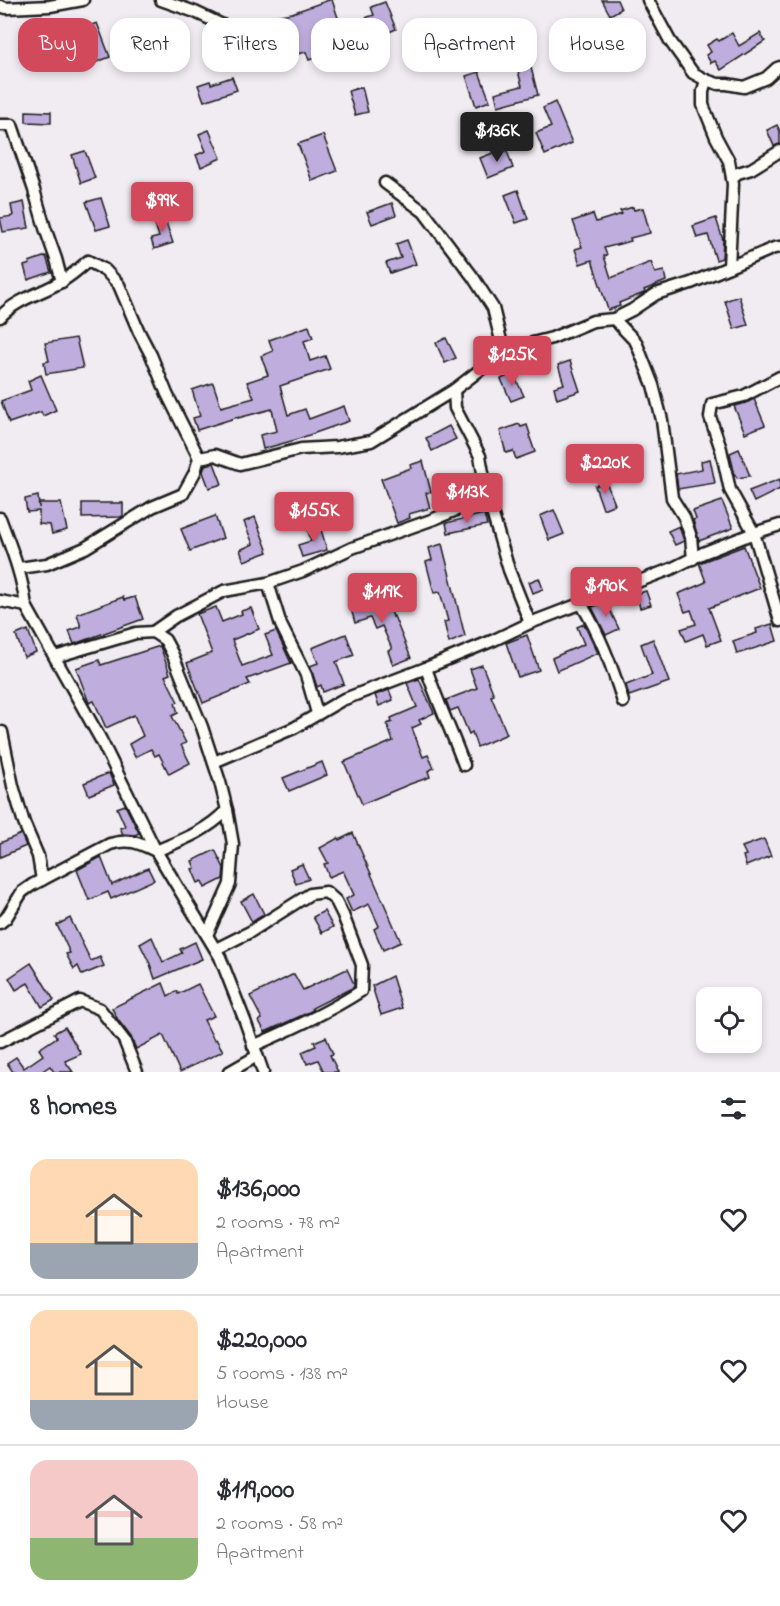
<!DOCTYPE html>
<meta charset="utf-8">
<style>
:root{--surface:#fff;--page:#f7f7f7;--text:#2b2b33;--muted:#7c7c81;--line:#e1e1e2;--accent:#d1495b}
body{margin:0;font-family:"Indie Flower",sans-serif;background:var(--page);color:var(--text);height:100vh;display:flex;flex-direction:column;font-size:22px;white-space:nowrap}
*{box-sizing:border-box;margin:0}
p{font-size:20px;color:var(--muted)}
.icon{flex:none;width:33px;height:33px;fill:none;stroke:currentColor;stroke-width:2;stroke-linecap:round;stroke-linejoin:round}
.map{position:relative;height:1072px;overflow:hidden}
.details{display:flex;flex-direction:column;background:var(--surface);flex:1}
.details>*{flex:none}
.banner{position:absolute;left:18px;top:18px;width:744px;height:54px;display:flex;gap:12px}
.controls{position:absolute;left:696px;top:987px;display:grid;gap:12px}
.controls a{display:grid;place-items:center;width:66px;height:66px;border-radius:12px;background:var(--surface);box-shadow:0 3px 9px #0003;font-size:30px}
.price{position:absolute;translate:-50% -51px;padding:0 14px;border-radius:6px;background:var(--accent);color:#fff;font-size:20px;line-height:39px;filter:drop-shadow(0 2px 3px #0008)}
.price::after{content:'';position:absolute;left:50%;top:36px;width:18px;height:14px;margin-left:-9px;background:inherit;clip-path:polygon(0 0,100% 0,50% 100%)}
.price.current{background:#222;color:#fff}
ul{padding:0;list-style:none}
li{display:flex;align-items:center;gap:18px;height:150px;padding:0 30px}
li+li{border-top:2px solid var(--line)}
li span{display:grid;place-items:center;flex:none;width:168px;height:120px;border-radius:18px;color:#555}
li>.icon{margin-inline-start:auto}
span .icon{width:72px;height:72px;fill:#fffc;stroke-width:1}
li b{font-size:26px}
h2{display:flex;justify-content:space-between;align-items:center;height:72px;padding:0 30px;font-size:26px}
.pill{padding:0 21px;border-radius:18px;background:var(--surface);box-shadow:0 3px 9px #0003;font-size:21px;line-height:54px}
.pill.current{background:var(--accent);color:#fff}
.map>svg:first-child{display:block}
</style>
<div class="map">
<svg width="780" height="1072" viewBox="0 0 780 1072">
<rect width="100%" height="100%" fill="#f1ecf2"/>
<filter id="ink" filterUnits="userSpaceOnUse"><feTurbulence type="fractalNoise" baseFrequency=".0167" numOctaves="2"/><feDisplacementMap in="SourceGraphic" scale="12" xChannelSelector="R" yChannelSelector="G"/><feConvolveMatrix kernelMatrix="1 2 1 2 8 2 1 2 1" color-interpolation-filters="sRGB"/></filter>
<g filter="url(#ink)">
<g fill="#bfaddd" stroke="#1c1c1c" stroke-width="1.5">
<polygon points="329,0 332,0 348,47 309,60 306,52 289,56 279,15 292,13"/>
<polygon points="602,0 617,0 621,9 610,15"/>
<polygon points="385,2 396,29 373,39 365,18 374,15 371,7"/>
<polygon points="97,23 110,57 94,63 81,29"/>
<polygon points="732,33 739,46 760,33 765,41 721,70 715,61 711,63 706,55 711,52 707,45 717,39 719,41"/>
<polygon points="528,56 538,95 498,106 495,93 522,86 515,60"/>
<polygon points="479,72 490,101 476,106 466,76"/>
<polygon points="232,77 237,90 204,101 198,85 210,81 211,84"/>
<polygon points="362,87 368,112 355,115 348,91"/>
<polygon points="555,102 572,143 545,155 536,133 551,127 543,108"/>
<polygon points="26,111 51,112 51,123 26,122"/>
<polygon points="777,125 780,131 780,144 774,146 767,130"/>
<polygon points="209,130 221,158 201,167 196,155 206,151 199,134"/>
<polygon points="323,135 337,171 312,181 298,144"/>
<polygon points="506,148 513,168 488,178 480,158"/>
<polygon points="85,151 95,178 81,183 72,155"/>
<polygon points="518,190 528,219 516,223 505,195"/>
<polygon points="101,198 110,226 96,230 86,202"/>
<polygon points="24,202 29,228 3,232 0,218 13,216 11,205"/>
<polygon points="392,203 396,215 372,224 367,212"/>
<polygon points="633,207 634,210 643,208 650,233 630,238 631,241 604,248 607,255 604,256 611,278 651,262 655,273 664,271 666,281 644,290 645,292 644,293 619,303 620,306 608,310 592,260 580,264 575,249 582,247 573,221 593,214 596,222 622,214 620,211"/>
<polygon points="163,214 173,243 154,249 151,239 159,237 153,217"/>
<polygon points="716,218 723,240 722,258 716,260 708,235 697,238 693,226"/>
<polygon points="407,240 416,264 390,273 386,263 401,258 396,244"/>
<polygon points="46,256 51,272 28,280 24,266 30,264 29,262"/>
<polygon points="739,296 748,325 734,329 725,301"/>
<polygon points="309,326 313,338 304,341 310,361 325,356 330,369 280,386 288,415 305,409 309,419 344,406 349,421 295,440 263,449 260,435 277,431 272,409 238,418 238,417 197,430 193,418 200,416 192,390 213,383 221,407 254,398 247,382 268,375 261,356 273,351 269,340"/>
<polygon points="76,338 83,368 46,374 44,362 49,361 45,343"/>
<polygon points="446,338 456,358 445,363 436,343"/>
<polygon points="570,361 580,391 557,399 554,387 564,384 558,365"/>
<polygon points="513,373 524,396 511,401 501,379"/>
<polygon points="41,375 56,410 43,416 41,412 9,423 1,401 31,390 28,381"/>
<polygon points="754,399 765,425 745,433 734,406 746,403"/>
<polygon points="519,424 521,427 527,425 530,434 529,435 535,452 516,459 513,451 506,453 500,431"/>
<polygon points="449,426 456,439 432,451 426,438"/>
<polygon points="739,449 750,476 737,478 736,476 735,476 730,453"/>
<polygon points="710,459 715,483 678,489 676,474 702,469 701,461"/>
<polygon points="423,461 431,492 426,493 430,508 409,514 410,518 397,523 381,479 411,468 410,465"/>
<polygon points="214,463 222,484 209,488 203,472 205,465"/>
<polygon points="780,479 780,489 754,502 749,491"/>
<polygon points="606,482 615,504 603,509 595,486"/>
<polygon points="38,496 39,508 39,503 61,503 67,530 52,534 50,525 39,524 39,511 27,512 25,499"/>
<polygon points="722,501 733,528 699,541 693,520 696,519 693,511"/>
<polygon points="82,503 123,503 123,516 120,517 82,518"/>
<polygon points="554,510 564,534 549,540 540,516"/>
<polygon points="484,514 487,525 448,533 446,523"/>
<polygon points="215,516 223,538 190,551 181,529"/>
<polygon points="255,517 268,552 244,561 240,550 253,544 244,522"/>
<polygon points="320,526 327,550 302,557 298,545 311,541 308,530"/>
<polygon points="679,526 684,541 675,545 668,531"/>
<polygon points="442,544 465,636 449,643 444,622 448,621 440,592 434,593 426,562 432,560 429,548"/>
<polygon points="744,546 760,588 709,608 721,640 707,645 703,634 686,641 681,629 696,624 691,610 685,612 678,594 706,582 699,563"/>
<polygon points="539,578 543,589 533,593 529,582"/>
<polygon points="646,591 651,605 640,608 636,594"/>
<polygon points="386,594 393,617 394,616 411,658 393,665 388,651 392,649 382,626 375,629 370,618 355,623 350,605 360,602 359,598 370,595 371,599"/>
<polygon points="123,597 124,600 135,597 143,619 74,644 69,631 81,627 77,614"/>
<polygon points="606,602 619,629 606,635 592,607"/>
<polygon points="216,607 222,622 242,614 241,611 251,608 259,629 232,640 242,666 273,655 265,635 276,631 291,663 247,679 250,684 203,703 187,663 212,653 197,614"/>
<polygon points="584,624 598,653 557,671 552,658 584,644 577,627"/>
<polygon points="772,624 777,641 737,654 733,641 757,633 756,629"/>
<polygon points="28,630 36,652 24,657 16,635"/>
<polygon points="346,634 354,655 336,662 344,684 323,692 321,685 317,687 310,666 318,663 312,648"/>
<polygon points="527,635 539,670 518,677 506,643"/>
<polygon points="653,639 669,682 629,696 626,685 652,675 641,644"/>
<polygon points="160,646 170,674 165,676 178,702 175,703 178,713 172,716 186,743 181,745 190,763 169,774 159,754 155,756 151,749 135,757 129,744 143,736 134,715 106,728 94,701 89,703 76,668 99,660 101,665"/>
<polygon points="482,665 494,695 491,696 507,734 477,747 472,732 469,734 458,708 450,711 446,700 477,688 470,669"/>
<polygon points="419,679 434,713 419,720 421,724 412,728 423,757 428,755 434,768 428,771 430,777 410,784 362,804 344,762 393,741 387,724 392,722 391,718 417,707 407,683"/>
<polygon points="389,690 393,700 379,706 375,695"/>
<polygon points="322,762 327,775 289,791 283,778"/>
<polygon points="109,773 114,785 89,795 84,783"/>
<polygon points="125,805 139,833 135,835 123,834 120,828 125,826 117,808"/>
<polygon points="353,833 401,942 383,950 374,929 379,926 369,904 352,912 346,899 354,895 343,871 329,877 324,864 328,863 320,848 338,838 339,840"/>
<polygon points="21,834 26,846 0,857 0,843"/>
<polygon points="764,839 771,856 746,866 743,856 746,855 742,847"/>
<polygon points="215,850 224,868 223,879 205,888 202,881 198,883 192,869 195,868 192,861"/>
<polygon points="101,857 112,885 148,868 154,880 111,899 108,892 89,900 77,870"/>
<polygon points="302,864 309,879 296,884 290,869"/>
<polygon points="254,894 264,914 252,922 241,901"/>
<polygon points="324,911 333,927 322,933 313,917"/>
<polygon points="70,918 91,961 100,957 104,966 82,975 78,966 74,969 66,954 70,953 57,925"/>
<polygon points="152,937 163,962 182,953 180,949 195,942 202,959 155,979 150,964 140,944"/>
<polygon points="31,963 54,1000 42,1007 28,983 16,990 9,978"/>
<polygon points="347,969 354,984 354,987 312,1008 313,1010 305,1014 265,1032 259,1021 262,1019 250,996 294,974 303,990"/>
<polygon points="392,976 402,1008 381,1015 372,986"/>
<polygon points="163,983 168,996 177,991 178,994 198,984 214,1016 204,1020 214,1040 216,1039 223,1051 180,1072 163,1035 136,1049 131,1037 118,1020 112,1008"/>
<polygon points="65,1027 81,1054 65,1061 73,1072 54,1072 50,1066 41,1072 13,1072 7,1063 16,1057 24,1068 43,1055 39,1049 57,1037 54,1033"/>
<polygon points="326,1037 333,1054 330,1055 338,1072 324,1072 318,1060 307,1064 302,1052 316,1046 314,1042"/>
</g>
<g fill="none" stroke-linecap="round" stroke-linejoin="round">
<g stroke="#1c1c1c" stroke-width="15">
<g id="minor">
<polyline points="161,0 195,12 231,29"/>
<polyline points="648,0 670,41 693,73 706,80 718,84 727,84 744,87 766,78 777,68 780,67"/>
<polyline points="0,6 6,8 50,6 83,0"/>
<polyline points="706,80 703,91 703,105 716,137 729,161 733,184 729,267"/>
<polyline points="0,125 12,125 34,190 45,228 56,259 62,282"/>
<polyline points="732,178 738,173 751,169 780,151"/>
<polyline points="385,183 424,212 473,277 493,308 504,353"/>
<path d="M0 317C18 298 41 294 62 281 71 276 80 268 88 261L105 270 119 285 139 332 151 355 167 394 199 458"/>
<polyline points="614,319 636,342 653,385 662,420 672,498 684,517 691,537 693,559"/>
<polyline points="780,377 744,396 712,404 710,417 721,449 730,490 754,533 780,525"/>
<polyline points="454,390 455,408 480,456 487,495 509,570 530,623"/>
<path d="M0 518C11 548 22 574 26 606L101 740 156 851 220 957 245 1021 263 1072"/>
<polyline points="19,568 47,564 85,548 152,507 183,494 195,472 199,458 215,455 240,464 301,449 337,447 371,441 454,390 489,363 513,348 552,338 593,321 614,319 632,310 656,294 691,283 774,248 780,247"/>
<polyline points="268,583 281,625 306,675 317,713"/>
<polyline points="0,601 26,606"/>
<path d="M582 605C600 635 613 668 623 702"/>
<polyline points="153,632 176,616 224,591 268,583 303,571 352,548 434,519 471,504 487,495"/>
<path d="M426 668C437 701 452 732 464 765"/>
<polyline points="0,732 2,732 13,786 24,823 38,856 42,880"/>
<polyline points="214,762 294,728 342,700 426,668 494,640 530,623 671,569 703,553 754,533 780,621"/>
<path d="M0 923 6 918 22 892 32 885 110 844C130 838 139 843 156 851 182 840 207 831 227 810L220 782 202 727 172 653 165 640 153 632 136 633 55 657"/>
<polyline points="207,935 230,884 233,844 227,810"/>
<path d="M216 949 250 932 310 894 326 892 336 901 343 915 362 965 361 991C327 1013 290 1030 253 1046"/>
<polyline points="0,1042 80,1001 100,1009 124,1040 137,1072"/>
<polyline points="229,1072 257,1056"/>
</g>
</g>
<use href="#minor" stroke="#fdfcf7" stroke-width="10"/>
</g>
</g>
</svg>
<div class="controls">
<a><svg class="icon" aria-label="locate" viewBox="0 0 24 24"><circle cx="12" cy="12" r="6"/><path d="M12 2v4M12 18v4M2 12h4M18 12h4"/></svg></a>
</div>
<b class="price current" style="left:497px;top:163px">$136K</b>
<b class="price" style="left:162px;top:233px">$99K</b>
<b class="price" style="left:512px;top:387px">$125K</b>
<b class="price" style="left:605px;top:495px">$220K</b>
<b class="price" style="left:467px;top:524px">$113K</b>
<b class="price" style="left:314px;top:543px">$155K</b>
<b class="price" style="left:606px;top:618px">$190K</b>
<b class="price" style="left:382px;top:624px">$119K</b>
<div class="banner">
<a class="pill current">Buy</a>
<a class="pill">Rent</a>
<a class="pill">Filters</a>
<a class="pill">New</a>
<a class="pill">Apartment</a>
<a class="pill">House</a>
</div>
</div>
<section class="details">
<h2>8 homes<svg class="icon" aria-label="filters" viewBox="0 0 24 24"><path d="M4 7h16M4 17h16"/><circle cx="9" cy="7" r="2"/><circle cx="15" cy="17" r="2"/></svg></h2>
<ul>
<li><span style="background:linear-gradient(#ffd9b3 70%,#9aa5b1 0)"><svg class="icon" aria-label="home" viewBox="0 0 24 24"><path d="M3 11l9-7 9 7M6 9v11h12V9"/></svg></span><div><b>$136,000</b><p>2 rooms · 78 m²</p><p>Apartment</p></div><svg class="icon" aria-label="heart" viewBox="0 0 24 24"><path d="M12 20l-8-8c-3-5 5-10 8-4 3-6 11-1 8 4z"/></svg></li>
<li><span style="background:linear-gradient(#ffd9b3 75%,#9aa5b1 0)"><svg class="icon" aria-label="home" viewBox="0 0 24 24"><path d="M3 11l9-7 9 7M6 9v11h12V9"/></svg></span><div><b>$220,000</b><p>5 rooms · 138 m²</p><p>House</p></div><svg class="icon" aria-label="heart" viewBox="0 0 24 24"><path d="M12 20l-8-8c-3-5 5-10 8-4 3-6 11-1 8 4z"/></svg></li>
<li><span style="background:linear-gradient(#f6c9c9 65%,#8fb573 0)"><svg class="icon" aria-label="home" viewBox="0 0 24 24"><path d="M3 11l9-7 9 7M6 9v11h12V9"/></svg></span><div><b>$119,000</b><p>2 rooms · 58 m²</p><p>Apartment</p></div><svg class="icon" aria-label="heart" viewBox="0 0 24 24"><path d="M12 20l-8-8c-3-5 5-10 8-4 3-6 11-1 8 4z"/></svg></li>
</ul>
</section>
